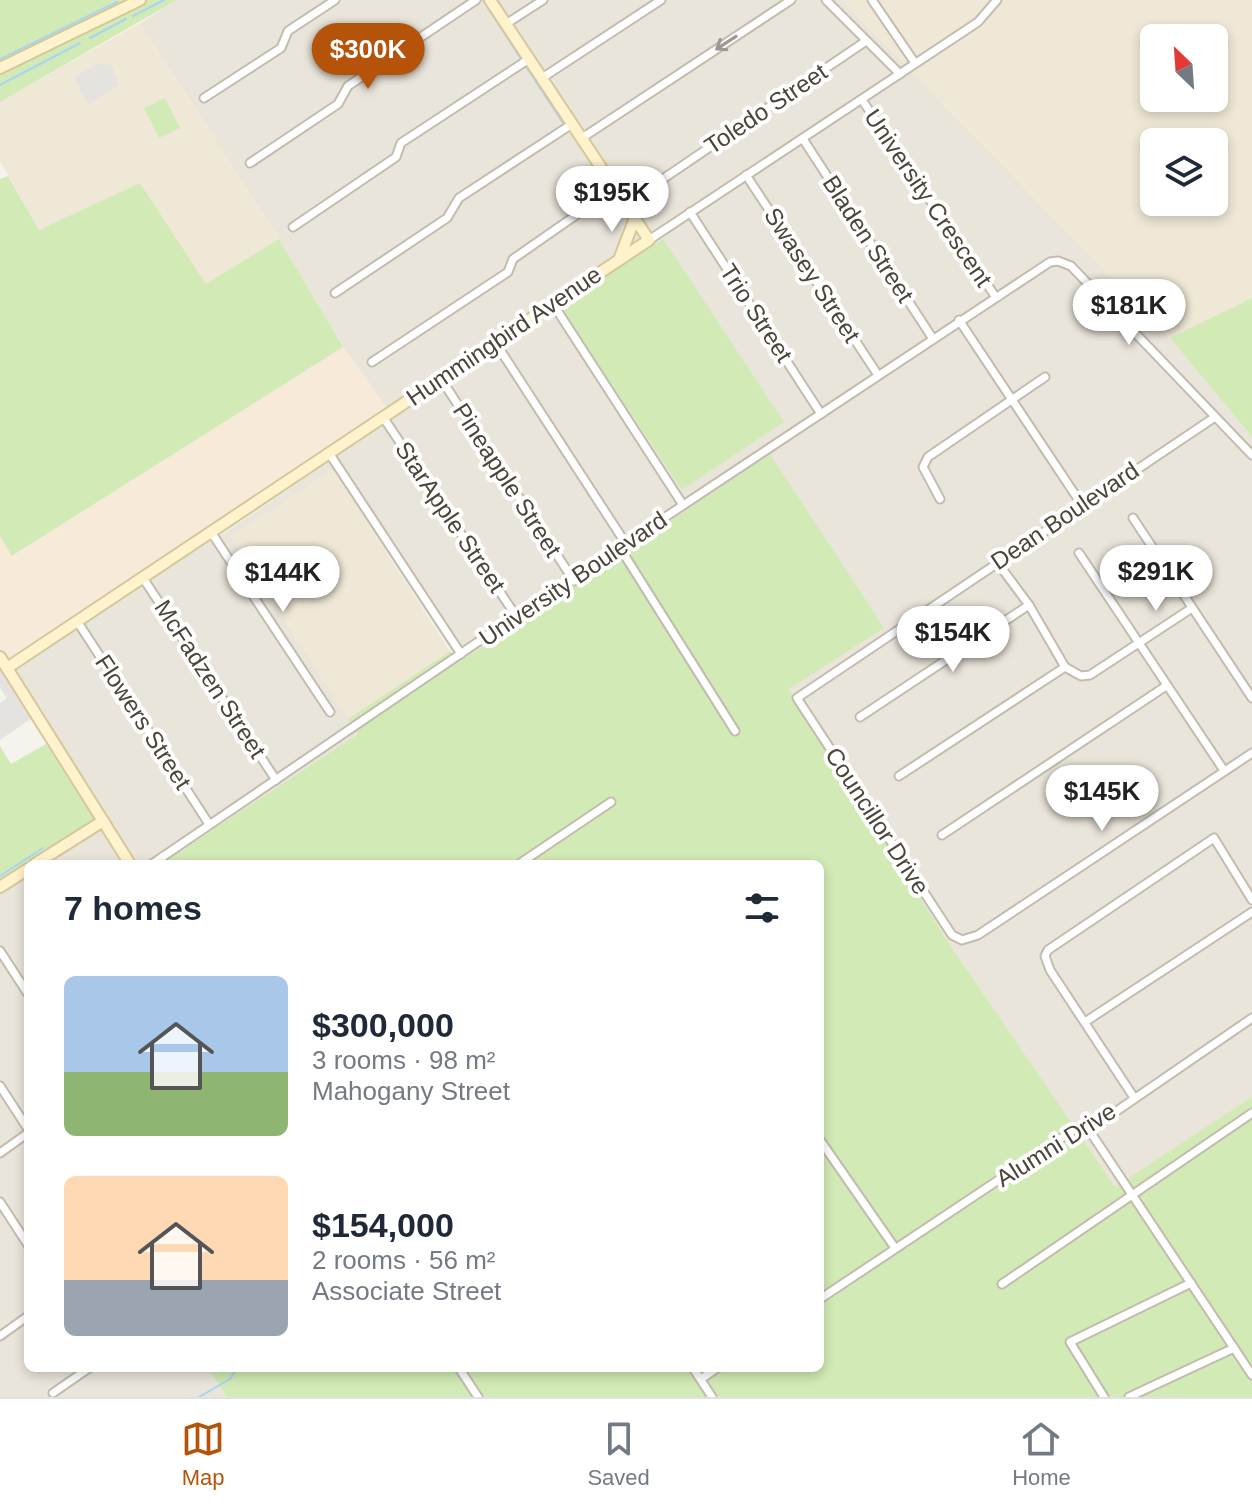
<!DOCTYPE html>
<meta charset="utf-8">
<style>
:root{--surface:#fff;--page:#f2f2f3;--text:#1f2937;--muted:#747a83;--line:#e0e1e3;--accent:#b45309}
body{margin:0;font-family:Arial,sans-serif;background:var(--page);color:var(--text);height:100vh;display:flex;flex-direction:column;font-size:30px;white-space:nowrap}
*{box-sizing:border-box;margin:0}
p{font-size:26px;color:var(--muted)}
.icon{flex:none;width:44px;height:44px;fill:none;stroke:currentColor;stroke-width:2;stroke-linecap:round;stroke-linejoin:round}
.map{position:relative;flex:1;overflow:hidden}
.panel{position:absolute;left:24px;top:860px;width:800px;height:512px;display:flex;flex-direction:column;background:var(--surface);border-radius:12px;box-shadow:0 4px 12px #0003}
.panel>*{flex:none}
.needle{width:52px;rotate:335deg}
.controls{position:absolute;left:1140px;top:24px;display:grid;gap:16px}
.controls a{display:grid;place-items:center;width:88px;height:88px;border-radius:12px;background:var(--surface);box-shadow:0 4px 12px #0003;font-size:40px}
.price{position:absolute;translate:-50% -68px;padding:0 18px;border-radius:28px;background:#fff;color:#222;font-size:26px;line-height:52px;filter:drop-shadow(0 2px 4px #0008)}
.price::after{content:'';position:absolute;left:50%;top:48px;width:24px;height:18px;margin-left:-12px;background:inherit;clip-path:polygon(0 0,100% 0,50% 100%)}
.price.current{background:var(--accent);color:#fff}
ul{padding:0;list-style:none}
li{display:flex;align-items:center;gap:24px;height:200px;padding:0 40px}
li span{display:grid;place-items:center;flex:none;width:224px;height:160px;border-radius:12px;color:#555}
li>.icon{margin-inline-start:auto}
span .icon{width:96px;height:96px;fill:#fffc;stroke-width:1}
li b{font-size:34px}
h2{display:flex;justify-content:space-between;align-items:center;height:96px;padding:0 40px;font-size:34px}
.menu{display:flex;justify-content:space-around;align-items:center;height:112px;border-top:2px solid var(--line);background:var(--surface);font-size:22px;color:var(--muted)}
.menu a{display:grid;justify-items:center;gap:4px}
.menu .current{color:var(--accent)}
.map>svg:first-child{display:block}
</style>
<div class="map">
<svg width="1252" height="1397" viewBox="0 0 1252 1397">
<rect width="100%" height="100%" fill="#f6f3ec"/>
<g fill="#eae5da">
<polygon points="177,0 843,0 1170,338 1252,437 1252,1097 1115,1188 950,945 789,689 770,455 459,662 333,470 231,537 359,734 161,864 37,864 103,821 7,668 227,531 394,418 343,347 279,239 140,23"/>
<polygon points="28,870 28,1368 208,1368 227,1397 0,1397 0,888"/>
</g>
<polygon fill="#f7ead8" points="343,347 394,418 7,668 0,657 0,536 13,556"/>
<g fill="#efe8d6" fill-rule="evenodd">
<path d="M843 0H1252V298L1170 338ZM1154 38H1214V98H1154ZM1154 142H1214V202H1154Z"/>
<polygon points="140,23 279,239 206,285 140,184 39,230 0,161 0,102"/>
<polygon points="333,469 450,651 348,719 231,537"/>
</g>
<g fill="#d2eab5">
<polygon points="0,0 177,0 0,102"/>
<polygon points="165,98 180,128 159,138 144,108"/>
<polygon points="8,176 39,230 140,183 206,284 279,239 343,347 12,556 0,536 0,179"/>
<polygon points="663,239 784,422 682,490 560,307"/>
<polygon points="1252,298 1252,437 1170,338"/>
<polygon points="770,454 884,628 789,689 950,945 1115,1187 1252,1097 1252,1397 227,1397 208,1368 820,1368 820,864 161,864 358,734 348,719 450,651 459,662"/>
<polygon points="46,744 90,813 103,821 35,864 28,864 28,869 0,887 0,746 11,764"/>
</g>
<g fill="#e5e3e0">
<polygon points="99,63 111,65 119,85 88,104 74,77"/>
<polygon points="0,665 35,716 0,740 0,703 7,698 0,688"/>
</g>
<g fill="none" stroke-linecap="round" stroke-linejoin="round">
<g stroke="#a9d4f2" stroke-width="2">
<polyline points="483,0 521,59"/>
<polyline points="496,0 509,19"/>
<polyline points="133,16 164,0"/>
<polyline points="90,38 126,19"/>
<polyline points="0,59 117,2"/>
<polyline points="525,65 565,126"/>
<polyline points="0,85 80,43"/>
<polyline points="554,88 573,116"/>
<polyline points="0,876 43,848"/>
<polyline points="199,1397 230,1379 237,1368"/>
</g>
<g stroke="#c2bbae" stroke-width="11">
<g id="street">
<polyline points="826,0 900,74"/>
<polyline points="872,0 915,63"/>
<polyline points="506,24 543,0"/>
<polyline points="542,78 661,0"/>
<polyline points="204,98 281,48 288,31 335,0"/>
<polyline points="862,100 995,296"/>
<polyline points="582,138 791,0"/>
<polyline points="803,139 933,339"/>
<polyline points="250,163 338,104 348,86 476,0"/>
<polyline points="746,175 878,375"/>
<polyline points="626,204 866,41"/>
<polyline points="690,212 821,414"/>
<polyline points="293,227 396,157 401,143 529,59"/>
<polyline points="649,240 978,22 997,0"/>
<polyline points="335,293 447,218 459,198 572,124"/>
<polyline points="553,304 683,505"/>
<polyline points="959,320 1082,505"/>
<polyline points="495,342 626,544"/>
<polyline points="372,362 508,272 513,259 615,188"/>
<polyline points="441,379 574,581"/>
<polyline points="383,417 516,616"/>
<polyline points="1215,417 797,698 952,935 962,940 978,935 1252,753"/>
<polyline points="329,453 461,654"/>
<polyline points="940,499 923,467 928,457 1045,377"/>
<polyline points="1133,518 1252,698"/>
<polyline points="211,532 330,712"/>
<polyline points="620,548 735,731"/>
<polyline points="1079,553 1223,769"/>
<polyline points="997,562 1029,605 1065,667 1081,676 1090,675 1192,608"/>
<polyline points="143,578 276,780"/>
<polyline points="77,621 209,824"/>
<polyline points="860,717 1029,605"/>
<polyline points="899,776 1065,667"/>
<polyline points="942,835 1166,686"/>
<polyline points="152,864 516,616 1050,262 1058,261 1071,266 1252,455"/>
<polyline points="519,864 611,802"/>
<polyline points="0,951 28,994"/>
<polyline points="1085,1022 1252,912"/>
<polyline points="0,1086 28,1129"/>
<polyline points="1133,1096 1050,970 1045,956 1048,950 1214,838 1252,900"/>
<polyline points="1089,1130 1252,1375"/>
<polyline points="820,1140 895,1248"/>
<polyline points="0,1153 28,1133"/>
<polyline points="0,1202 28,1245"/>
<polyline points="1002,1284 1252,1113"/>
<polyline points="820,1299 1078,1127 1089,1130 1252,1018"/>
<polyline points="0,1336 28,1316"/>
<polyline points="459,1368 478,1397"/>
<polyline points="693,1368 712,1397"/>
<polyline points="701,1379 717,1368"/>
<polyline points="53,1393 89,1368"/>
<polyline points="1104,1397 1070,1342 1191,1283"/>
<polyline points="1129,1397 1234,1348"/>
</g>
</g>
<g stroke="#d6c79b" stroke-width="14">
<g id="secondary">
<polyline points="0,68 140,0"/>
<polyline points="620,257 635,218"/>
<polyline points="0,657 130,864"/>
<polyline points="7,668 649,240 490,0"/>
<polyline points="35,864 103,821"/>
<polyline points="0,887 28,869"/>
</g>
</g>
<use href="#street" stroke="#fff" stroke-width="7"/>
<use href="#secondary" stroke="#fff3cd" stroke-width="10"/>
</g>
<defs><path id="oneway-shaft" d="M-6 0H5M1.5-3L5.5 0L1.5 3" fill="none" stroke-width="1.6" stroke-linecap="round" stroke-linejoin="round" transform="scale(2)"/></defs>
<use stroke="#9c9892" href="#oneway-shaft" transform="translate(726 43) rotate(147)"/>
<g text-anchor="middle" stroke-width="8" stroke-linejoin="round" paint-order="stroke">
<g font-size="24" fill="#4b4439" stroke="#fff">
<text transform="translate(766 109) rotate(-34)" y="8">Toledo Street</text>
<text transform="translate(928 198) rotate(56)" y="8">University Crescent</text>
<text transform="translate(868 239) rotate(57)" y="8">Bladen Street</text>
<text transform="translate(812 275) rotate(57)" y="8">Swasey Street</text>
<text transform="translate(756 313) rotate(57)" y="8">Trio Street</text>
<text transform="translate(504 336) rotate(-34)" y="8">Hummingbird Avenue</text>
<text transform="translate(507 480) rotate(57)" y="8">Pineapple Street</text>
<text transform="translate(1065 516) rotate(-34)" y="8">Dean Boulevard</text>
<text transform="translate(450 517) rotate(56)" y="8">StarApple Street</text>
<text transform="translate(573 579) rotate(-34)" y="8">University Boulevard</text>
<text transform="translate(210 679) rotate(57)" y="8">McFadzen Street</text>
<text transform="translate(143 722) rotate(57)" y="8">Flowers Street</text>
<text transform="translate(877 821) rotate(57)" y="8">Councillor Drive</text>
<text transform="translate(1056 1145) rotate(-32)" y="8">Alumni Drive</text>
</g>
</g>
</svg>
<div class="controls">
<a><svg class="needle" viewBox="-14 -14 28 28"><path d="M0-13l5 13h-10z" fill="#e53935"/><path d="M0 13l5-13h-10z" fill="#747a83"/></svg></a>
<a><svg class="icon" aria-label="layers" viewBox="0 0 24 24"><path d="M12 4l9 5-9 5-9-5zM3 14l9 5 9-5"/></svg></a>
</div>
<b class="price current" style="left:368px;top:91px">$300K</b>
<b class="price" style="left:612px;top:234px">$195K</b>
<b class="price" style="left:1129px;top:347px">$181K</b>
<b class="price" style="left:1156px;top:613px">$291K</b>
<b class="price" style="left:283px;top:614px">$144K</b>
<b class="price" style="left:953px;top:674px">$154K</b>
<b class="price" style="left:1102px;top:833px">$145K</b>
<section class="panel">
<h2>7 homes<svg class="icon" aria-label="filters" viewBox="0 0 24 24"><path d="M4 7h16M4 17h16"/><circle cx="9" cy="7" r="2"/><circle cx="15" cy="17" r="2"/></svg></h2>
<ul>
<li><span style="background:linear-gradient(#a9c7e8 60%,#8fb573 0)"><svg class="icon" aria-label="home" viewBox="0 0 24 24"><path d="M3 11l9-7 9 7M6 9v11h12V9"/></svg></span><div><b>$300,000</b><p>3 rooms · 98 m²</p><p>Mahogany Street</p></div></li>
<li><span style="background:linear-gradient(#ffd9b3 65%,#9aa5b1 0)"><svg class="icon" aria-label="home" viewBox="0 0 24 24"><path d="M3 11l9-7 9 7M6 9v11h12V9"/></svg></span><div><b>$154,000</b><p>2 rooms · 56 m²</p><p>Associate Street</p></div></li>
</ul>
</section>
</div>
<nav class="menu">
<a class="current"><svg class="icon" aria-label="map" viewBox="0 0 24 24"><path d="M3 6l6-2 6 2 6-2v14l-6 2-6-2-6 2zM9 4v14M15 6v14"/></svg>Map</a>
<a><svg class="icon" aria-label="saved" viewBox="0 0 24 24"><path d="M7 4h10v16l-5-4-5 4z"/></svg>Saved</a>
<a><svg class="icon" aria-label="home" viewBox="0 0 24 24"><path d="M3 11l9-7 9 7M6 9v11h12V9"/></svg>Home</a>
</nav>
